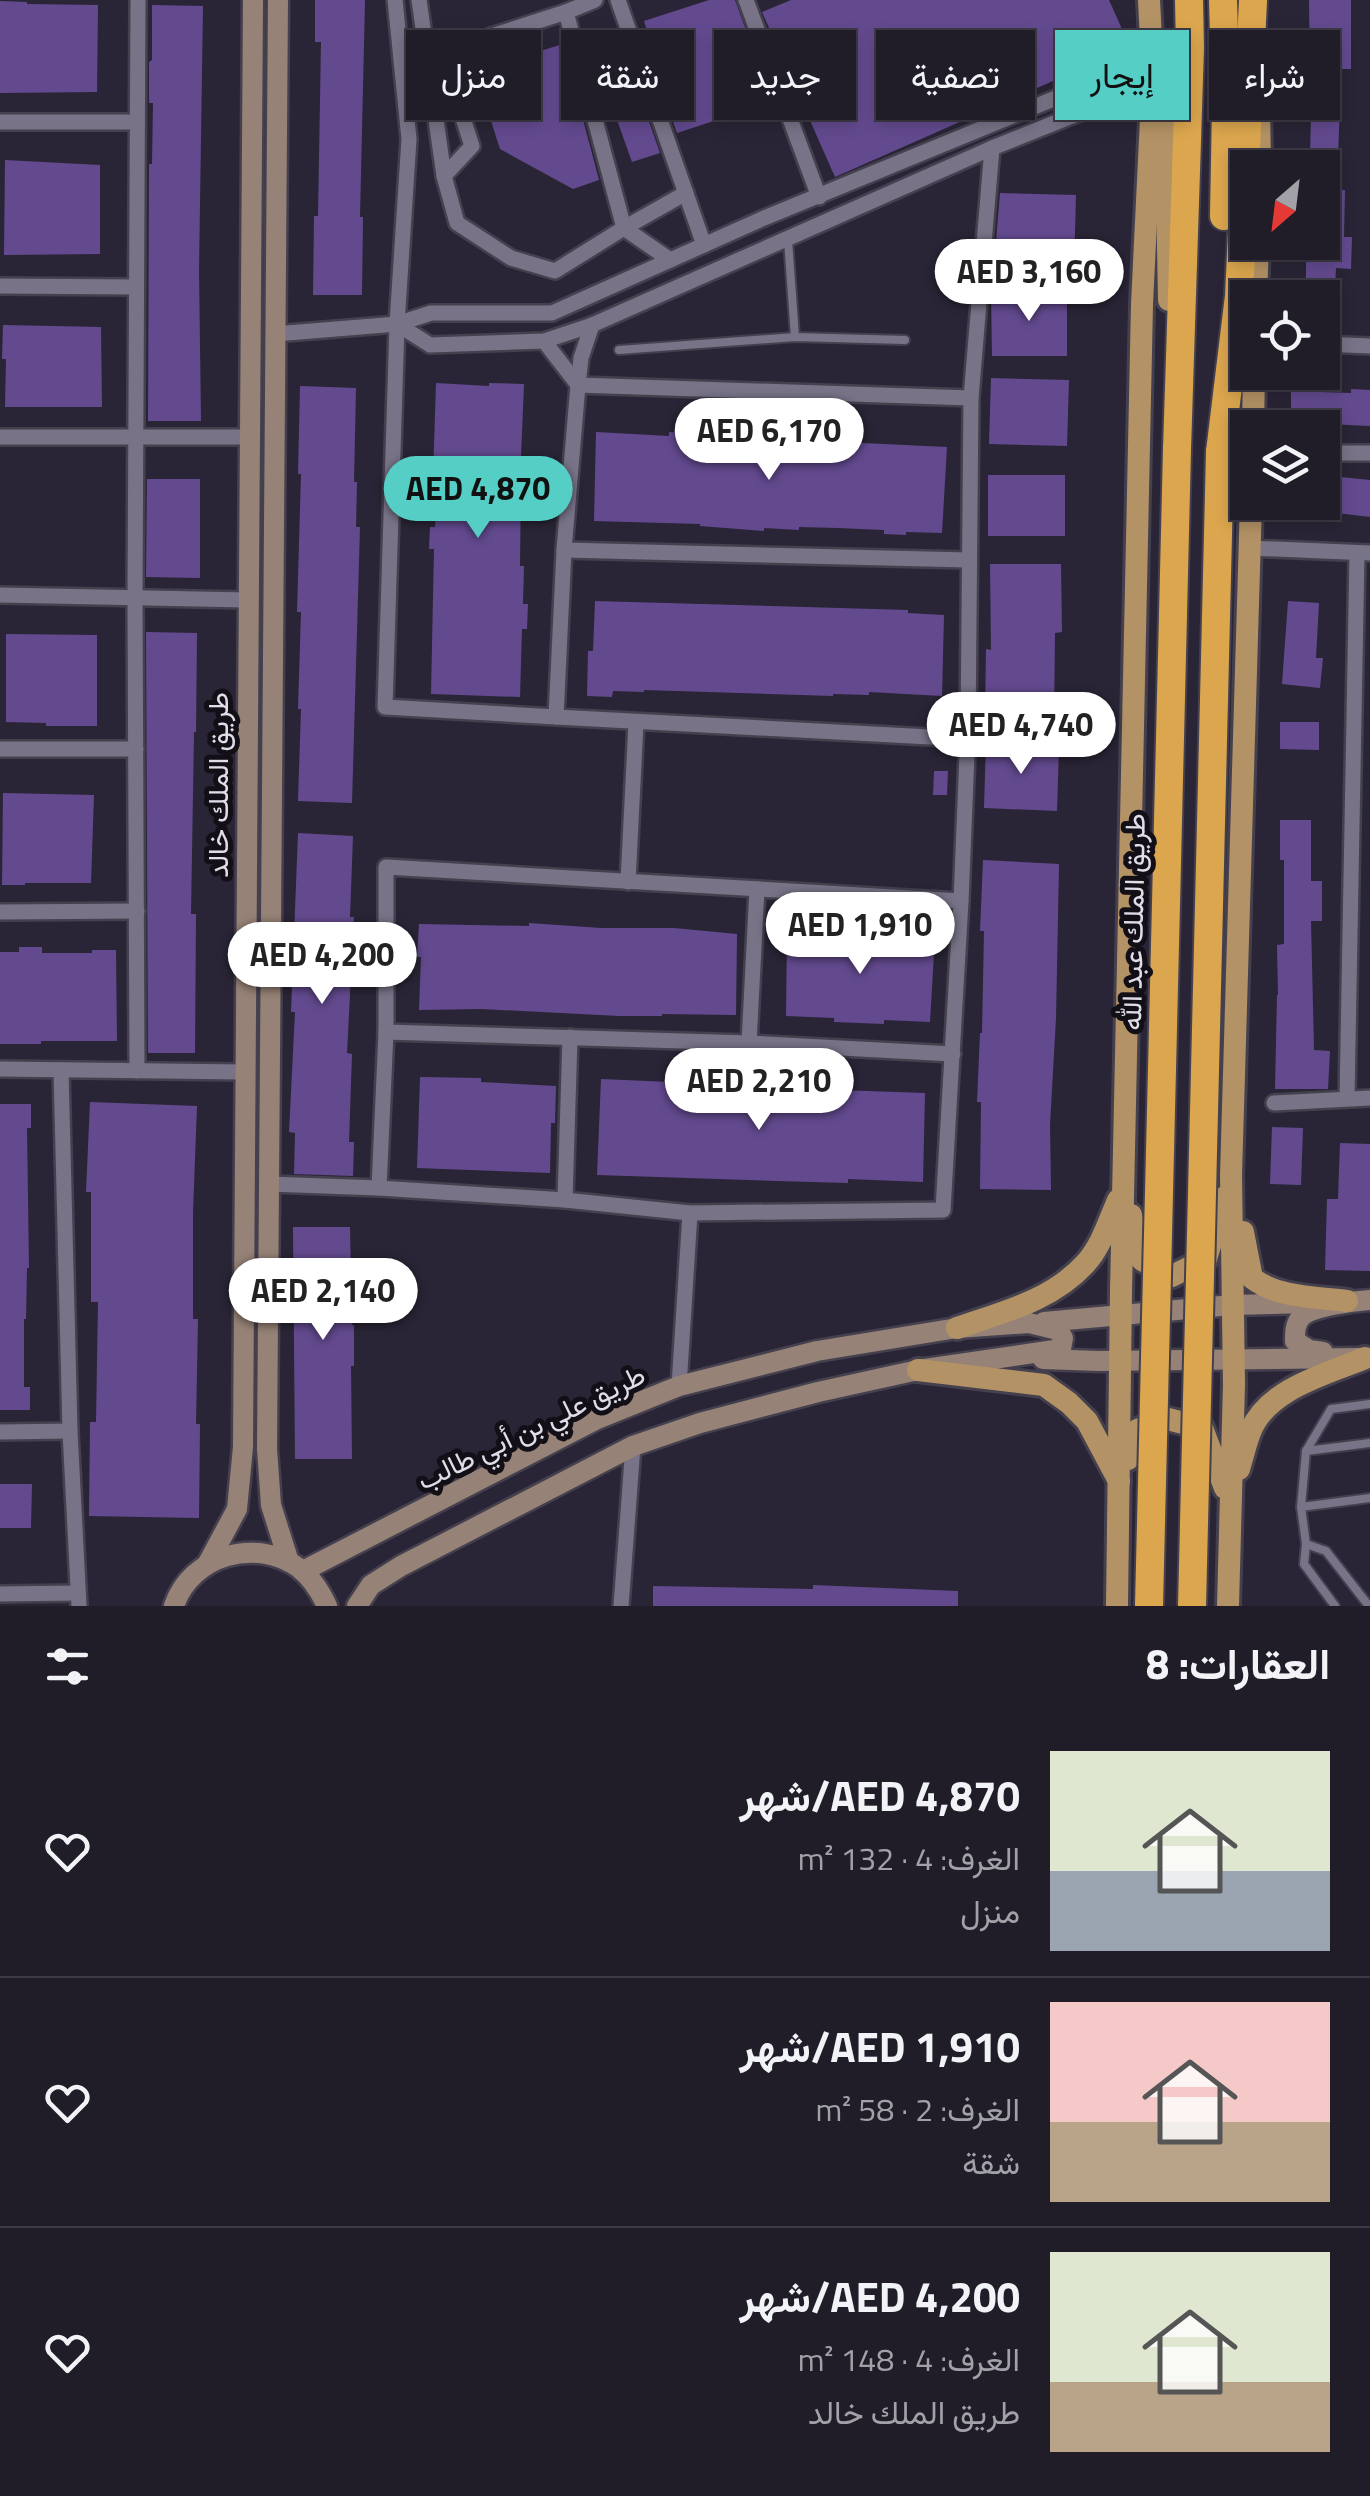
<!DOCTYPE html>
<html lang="ar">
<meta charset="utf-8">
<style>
:root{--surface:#201c28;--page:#2d2934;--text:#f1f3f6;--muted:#a2a1a8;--line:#3d3a45;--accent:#55cec6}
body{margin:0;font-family:"Titillium Web",Vazirmatn,sans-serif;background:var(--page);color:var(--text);direction:rtl;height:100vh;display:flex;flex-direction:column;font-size:38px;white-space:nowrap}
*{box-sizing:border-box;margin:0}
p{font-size:32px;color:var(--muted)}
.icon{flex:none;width:55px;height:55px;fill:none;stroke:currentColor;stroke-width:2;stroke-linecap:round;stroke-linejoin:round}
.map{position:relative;height:1606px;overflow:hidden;direction:ltr}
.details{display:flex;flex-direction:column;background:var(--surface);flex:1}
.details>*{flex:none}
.top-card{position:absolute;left:30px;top:30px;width:1310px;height:90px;direction:rtl;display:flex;gap:20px}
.needle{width:65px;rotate:208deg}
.fabs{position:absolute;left:1230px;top:150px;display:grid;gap:20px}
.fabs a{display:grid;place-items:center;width:110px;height:110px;border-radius:0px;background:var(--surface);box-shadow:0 5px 15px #0003,0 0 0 2px var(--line);font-size:50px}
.price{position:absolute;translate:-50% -85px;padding:0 22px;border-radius:35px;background:#fff;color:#222;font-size:32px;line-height:65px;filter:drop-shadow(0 2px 5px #0008)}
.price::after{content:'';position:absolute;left:50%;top:60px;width:30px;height:22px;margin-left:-15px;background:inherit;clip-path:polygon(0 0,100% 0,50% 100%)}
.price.active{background:var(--accent);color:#111}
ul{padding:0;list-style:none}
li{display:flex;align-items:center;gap:30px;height:250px;padding:0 40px}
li+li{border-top:2px solid var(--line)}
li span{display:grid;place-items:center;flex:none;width:280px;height:200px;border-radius:0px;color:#555}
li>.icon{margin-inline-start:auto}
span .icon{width:120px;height:120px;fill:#fffc;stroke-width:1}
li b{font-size:42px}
h2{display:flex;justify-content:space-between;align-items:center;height:120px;padding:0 40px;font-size:42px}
.pill{padding:0 35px;border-radius:0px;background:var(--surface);box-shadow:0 5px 15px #0003,0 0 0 2px var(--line);font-size:35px;line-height:90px}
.pill.active{background:var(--accent);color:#111}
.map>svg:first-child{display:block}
</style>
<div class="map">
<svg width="1370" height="1606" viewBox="0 0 1370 1606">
<rect width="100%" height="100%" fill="#2a2536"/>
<g fill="#634a8f">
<polygon points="315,0 365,0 360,217 363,217 362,295 313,295 314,216 318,216 321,42 315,42"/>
<polygon points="709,0 735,0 772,102 677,133 644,39 649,37 644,21"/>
<polygon points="791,0 1109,0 1130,47 835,177 762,12"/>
<polygon points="1309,0 1351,0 1351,69 1341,69 1338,158 1310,157 1311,114 1307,114 1310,74"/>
<polygon points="0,1 27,2 27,4 98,5 97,92 0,93"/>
<polygon points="152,5 203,6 199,270 201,421 148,421 149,164 152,164 153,103 149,103 149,62 152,60"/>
<polygon points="563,44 599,180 573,189 500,149 475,71"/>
<polygon points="623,47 660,153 632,162 595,58"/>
<polygon points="5,160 100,165 100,254 4,255"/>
<polygon points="1322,189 1345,190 1344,237 1352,237 1351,269 1336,268 1333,328 1322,328 1322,298 1306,298 1306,242 1322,242"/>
<polygon points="1000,193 1076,195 1074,269 994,266"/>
<polygon points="991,293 1067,293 1067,356 992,356"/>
<polygon points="3,325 101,327 102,407 5,407 6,359 2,359"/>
<polygon points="991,378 1069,380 1067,446 989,444"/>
<polygon points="436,383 489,386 489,383 524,384 521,457 527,457 526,480 521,480 520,566 524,566 523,604 528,604 527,629 522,629 520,697 431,694 434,549 429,549 430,527 435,527 437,479 433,478"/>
<polygon points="300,386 356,388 354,482 357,482 356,527 360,527 352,803 298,801 301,709 298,709 301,612 297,612 301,474 298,474"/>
<polygon points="1351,389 1370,390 1370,426 1327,424 1327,428 1291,427 1291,391 1351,393"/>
<polygon points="596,432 669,436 669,432 693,433 693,435 947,447 942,533 906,532 906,535 884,534 884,530 838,528 799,527 799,530 764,528 764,531 700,526 700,524 594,521"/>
<rect x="988" y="475" width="77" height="61"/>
<polygon points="1341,477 1370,480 1370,517 1337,513 1338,507 1322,506 1322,483 1340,484"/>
<polygon points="147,479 200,479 200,578 146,577"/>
<polygon points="990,564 1061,564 1062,632 1055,633 1054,718 985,717 986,649 991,650"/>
<polygon points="595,601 908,610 908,613 944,615 942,696 869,692 869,695 833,694 833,696 644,690 644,692 613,691 612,697 587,696 588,651 593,651"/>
<polygon points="1288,601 1319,603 1316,658 1323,658 1320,688 1282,684"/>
<polygon points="146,632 197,633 196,732 194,732 191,914 196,914 195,1053 148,1053"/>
<polygon points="6,634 97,635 97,726 46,726 46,723 6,722"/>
<polygon points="1280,722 1319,722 1319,750 1280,749"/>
<polygon points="986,742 1059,746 1057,811 984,808"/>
<polygon points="934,771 948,771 947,795 933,795"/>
<polygon points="3,793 94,795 91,883 25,883 25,885 2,885"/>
<polygon points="1280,820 1311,820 1311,881 1322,881 1322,921 1311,921 1314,1050 1330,1051 1328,1089 1275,1089 1277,995 1278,995 1277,945 1284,944 1284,860 1280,860"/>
<polygon points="298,833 353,836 350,917 354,917 347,1053 352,1054 349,1142 354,1142 353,1176 294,1174 295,1133 289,1132 295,1012 291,1012"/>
<polygon points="983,860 1059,864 1056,1018 1050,1125 1051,1190 980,1189 981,1102 977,1102 980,1033 982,1033 984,931 980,931"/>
<polygon points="529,923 601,928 674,928 737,934 736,1015 662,1014 662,1016 619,1016 481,1009 419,1010 421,957 417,957 419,924 529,926"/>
<polygon points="836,932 935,936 930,1022 884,1020 884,1024 834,1022 834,1018 786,1016 787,935 836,937"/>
<polygon points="19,947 42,947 42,953 92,953 92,950 116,950 117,1041 41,1041 41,1044 0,1044 0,952 19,952"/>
<polygon points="420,1077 481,1078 481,1082 556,1086 555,1123 551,1123 550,1173 417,1168"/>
<polygon points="601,1079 716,1084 716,1082 742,1083 781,1085 780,1088 925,1093 923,1182 848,1179 848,1183 777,1181 597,1175"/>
<polygon points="90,1102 197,1106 193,1212 193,1319 198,1319 196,1424 200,1424 199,1518 89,1516 90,1422 96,1422 98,1302 91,1302 91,1192 86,1192"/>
<polygon points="0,1104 31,1104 31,1128 27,1128 29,1268 27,1268 26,1319 24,1319 24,1387 30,1387 30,1410 0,1410"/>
<polygon points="1272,1127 1303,1128 1301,1185 1270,1184"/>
<polygon points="1340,1143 1370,1144 1370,1271 1325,1270 1327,1199 1338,1199"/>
<polygon points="293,1227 350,1227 352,1325 354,1325 354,1366 351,1366 352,1459 295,1459"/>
<polygon points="0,1484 32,1484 31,1528 0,1528"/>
<polygon points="813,1585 958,1591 958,1606 653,1606 653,1586 813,1589"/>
</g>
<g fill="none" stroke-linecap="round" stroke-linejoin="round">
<g stroke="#44404e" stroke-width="12">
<g id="lane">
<polyline points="788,240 795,337"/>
<polyline points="619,350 795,337 905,340"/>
<polyline points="1370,1443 1306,1451 1301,1507 1370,1498"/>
<polyline points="1306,1451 1331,1409 1370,1404"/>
<polyline points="1301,1507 1306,1544 1304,1564 1335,1606"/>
<polyline points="1306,1544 1326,1551 1369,1606"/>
</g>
</g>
<g stroke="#44404e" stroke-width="20">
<g id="street">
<polyline points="395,0 409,139 397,324 385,707 556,717"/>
<polyline points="419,0 444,176 457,223 511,258 555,271 624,228 686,193"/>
<polyline points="618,0 704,245"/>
<polyline points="746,0 819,197"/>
<polyline points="566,12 624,228 670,260"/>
<polyline points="0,122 137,122"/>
<polyline points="444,176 472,146 460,109 448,50 566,12 595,0"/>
<polyline points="0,286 136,287"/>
<polyline points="397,324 430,345 544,341 592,325 992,148 1127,94 1153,78"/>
<polyline points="275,334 397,324 431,313 552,313 764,218 1119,72 1153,78"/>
<polyline points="544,341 578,385"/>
<polyline points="1322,344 1370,346"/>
<polyline points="578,385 581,358 592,325"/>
<polyline points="0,437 249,437"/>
<polyline points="1322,453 1370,453"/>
<polyline points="1249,548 1370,553"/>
<polyline points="564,550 968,560"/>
<polyline points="0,595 247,600"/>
<polyline points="967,739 556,717 564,550 578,385 971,398"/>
<polyline points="0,749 136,749"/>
<polygon points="386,867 961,901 943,1210 690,1213 565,1200 379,1188 386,1032"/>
<polyline points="628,882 636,723"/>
<polyline points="961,901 968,730 971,398 992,148"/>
<polyline points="0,912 137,911"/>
<polyline points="386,1032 749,1043 953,1054"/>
<polyline points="749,1043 757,889"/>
<polyline points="0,1069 244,1072"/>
<polyline points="61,1070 70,1431 79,1606"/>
<polyline points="137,1071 135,598 138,0"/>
<polyline points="1347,1098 1357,553"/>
<polyline points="1274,1103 1370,1098"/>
<polyline points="269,1184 379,1188"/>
<polyline points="565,1200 570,1037"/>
<polyline points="679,1386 690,1213"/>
<polyline points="0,1432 70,1431"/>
<polyline points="0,1594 78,1593"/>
<polyline points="621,1606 633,1446"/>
</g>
</g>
<g stroke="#44404e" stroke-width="25">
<g id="secondary">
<polyline points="278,0 267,1449 271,1505 289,1562"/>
<polyline points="1044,1322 1232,1305 1310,1303"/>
<path d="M1323 1352 1309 1350 1295 1341C1295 1332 1295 1323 1302 1316 1314 1306 1354 1301 1370 1300"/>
<polyline points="1043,1359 1099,1361 1359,1358"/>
<polyline points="208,1563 237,1509 243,1447 253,0"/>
<polyline points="303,1571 595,1420 679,1386 817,1351 957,1328 1029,1323 1058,1330 1063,1338 1061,1349 918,1370 818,1392 700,1423 633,1446 401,1566 371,1585 357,1606"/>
<path d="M174 1606C191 1555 256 1537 299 1568 312 1578 320 1591 327 1606"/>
</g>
</g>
<g stroke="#44404e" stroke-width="28">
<g id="primary">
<polyline points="1165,82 1169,300"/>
<polyline points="1259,106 1260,168"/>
<polyline points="1256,298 1258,242"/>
<polyline points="1253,428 1254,372"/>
<polyline points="1131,1215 1142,1260 1172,1276 1206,1259 1225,1197"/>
<path d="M1243 1232 1252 1278C1278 1298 1315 1297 1347 1301"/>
<path d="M957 1328C1003 1312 1051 1301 1085 1264 1101 1247 1109 1221 1118 1200"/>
<polyline points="918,1370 1044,1385 1069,1403 1087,1421 1119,1481"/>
<polyline points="1128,1459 1137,1430 1168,1419 1202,1428 1225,1488"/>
<path d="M1239 1469C1243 1456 1246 1442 1251 1430 1269 1388 1327 1374 1365 1358"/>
<polyline points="1117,1606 1121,1291 1142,304 1153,78 1149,0"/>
<polyline points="1228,1606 1234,1384 1231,1175 1251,502"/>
</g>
</g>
<g stroke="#44404e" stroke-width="32">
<g id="highway">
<polyline points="1223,0 1226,107 1224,216"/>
<polyline points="1177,449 1190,48 1189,0"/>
<polyline points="1220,452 1239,296 1253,0"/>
</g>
</g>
<use href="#lane" stroke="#787387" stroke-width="8"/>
<use href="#street" stroke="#787387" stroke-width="15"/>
<use href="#secondary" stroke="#968276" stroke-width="20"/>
<use href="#primary" stroke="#b39265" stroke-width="22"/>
<use href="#highway" stroke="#dba64e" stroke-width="28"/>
<g stroke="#44404e" stroke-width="32" stroke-linecap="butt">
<g id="highway-bridge">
<polyline points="1149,1606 1177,449"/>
<polyline points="1192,1606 1220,452"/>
</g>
</g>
<use href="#highway-bridge" stroke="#dba64e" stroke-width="28"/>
</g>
<g text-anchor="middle" stroke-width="10" stroke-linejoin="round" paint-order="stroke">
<g font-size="28" fill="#e0dde9" stroke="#120f17">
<text transform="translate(218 785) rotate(-90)" y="10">طريق الملك خالد</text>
<text transform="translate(1133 922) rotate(-89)" y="10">طريق الملك عبد الله</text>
<text transform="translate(531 1427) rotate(-26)" y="10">طريق علي بن أبي طالب</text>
</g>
</g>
</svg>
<div class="fabs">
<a><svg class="needle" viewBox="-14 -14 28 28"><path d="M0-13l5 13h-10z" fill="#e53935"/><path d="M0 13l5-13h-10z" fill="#a2a1a8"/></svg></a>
<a><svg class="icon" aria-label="locate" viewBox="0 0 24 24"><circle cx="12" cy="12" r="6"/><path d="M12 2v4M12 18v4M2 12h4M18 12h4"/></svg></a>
<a><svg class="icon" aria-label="layers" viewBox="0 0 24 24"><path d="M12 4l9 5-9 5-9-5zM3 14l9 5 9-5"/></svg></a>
</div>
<b class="price" style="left:1029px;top:324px">AED 3,160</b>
<b class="price" style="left:769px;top:483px">AED 6,170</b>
<b class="price active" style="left:478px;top:541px">AED 4,870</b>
<b class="price" style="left:1021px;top:777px">AED 4,740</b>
<b class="price" style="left:860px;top:977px">AED 1,910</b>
<b class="price" style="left:322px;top:1007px">AED 4,200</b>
<b class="price" style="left:759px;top:1133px">AED 2,210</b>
<b class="price" style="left:323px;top:1343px">AED 2,140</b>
<div class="top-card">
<a class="pill">شراء</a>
<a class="pill active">إيجار</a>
<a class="pill">تصفية</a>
<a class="pill">جديد</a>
<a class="pill">شقة</a>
<a class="pill">منزل</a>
</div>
</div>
<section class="details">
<h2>العقارات: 8<svg class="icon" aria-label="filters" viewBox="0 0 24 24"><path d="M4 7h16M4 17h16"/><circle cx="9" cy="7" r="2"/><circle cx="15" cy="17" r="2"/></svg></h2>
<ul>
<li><span style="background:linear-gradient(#dfe7d0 60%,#9aa5b1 0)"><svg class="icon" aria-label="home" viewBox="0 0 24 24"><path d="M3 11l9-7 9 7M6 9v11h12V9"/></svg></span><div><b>AED 4,870/شهر</b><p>الغرف: 4 · 132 m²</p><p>منزل</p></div><svg class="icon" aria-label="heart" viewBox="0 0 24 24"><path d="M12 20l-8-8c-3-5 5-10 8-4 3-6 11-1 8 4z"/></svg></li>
<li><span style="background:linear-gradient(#f6c9c9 60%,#b9a48a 0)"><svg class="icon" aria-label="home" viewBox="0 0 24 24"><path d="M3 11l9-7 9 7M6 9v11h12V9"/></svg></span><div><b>AED 1,910/شهر</b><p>الغرف: 2 · 58 m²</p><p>شقة</p></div><svg class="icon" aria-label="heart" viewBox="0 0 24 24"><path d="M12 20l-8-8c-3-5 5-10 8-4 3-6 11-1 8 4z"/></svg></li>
<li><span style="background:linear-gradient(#dfe7d0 65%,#b9a48a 0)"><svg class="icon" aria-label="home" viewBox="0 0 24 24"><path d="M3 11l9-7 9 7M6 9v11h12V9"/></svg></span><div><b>AED 4,200/شهر</b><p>الغرف: 4 · 148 m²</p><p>طريق الملك خالد</p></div><svg class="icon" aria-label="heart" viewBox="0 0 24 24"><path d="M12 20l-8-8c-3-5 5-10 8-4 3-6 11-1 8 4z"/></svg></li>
</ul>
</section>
